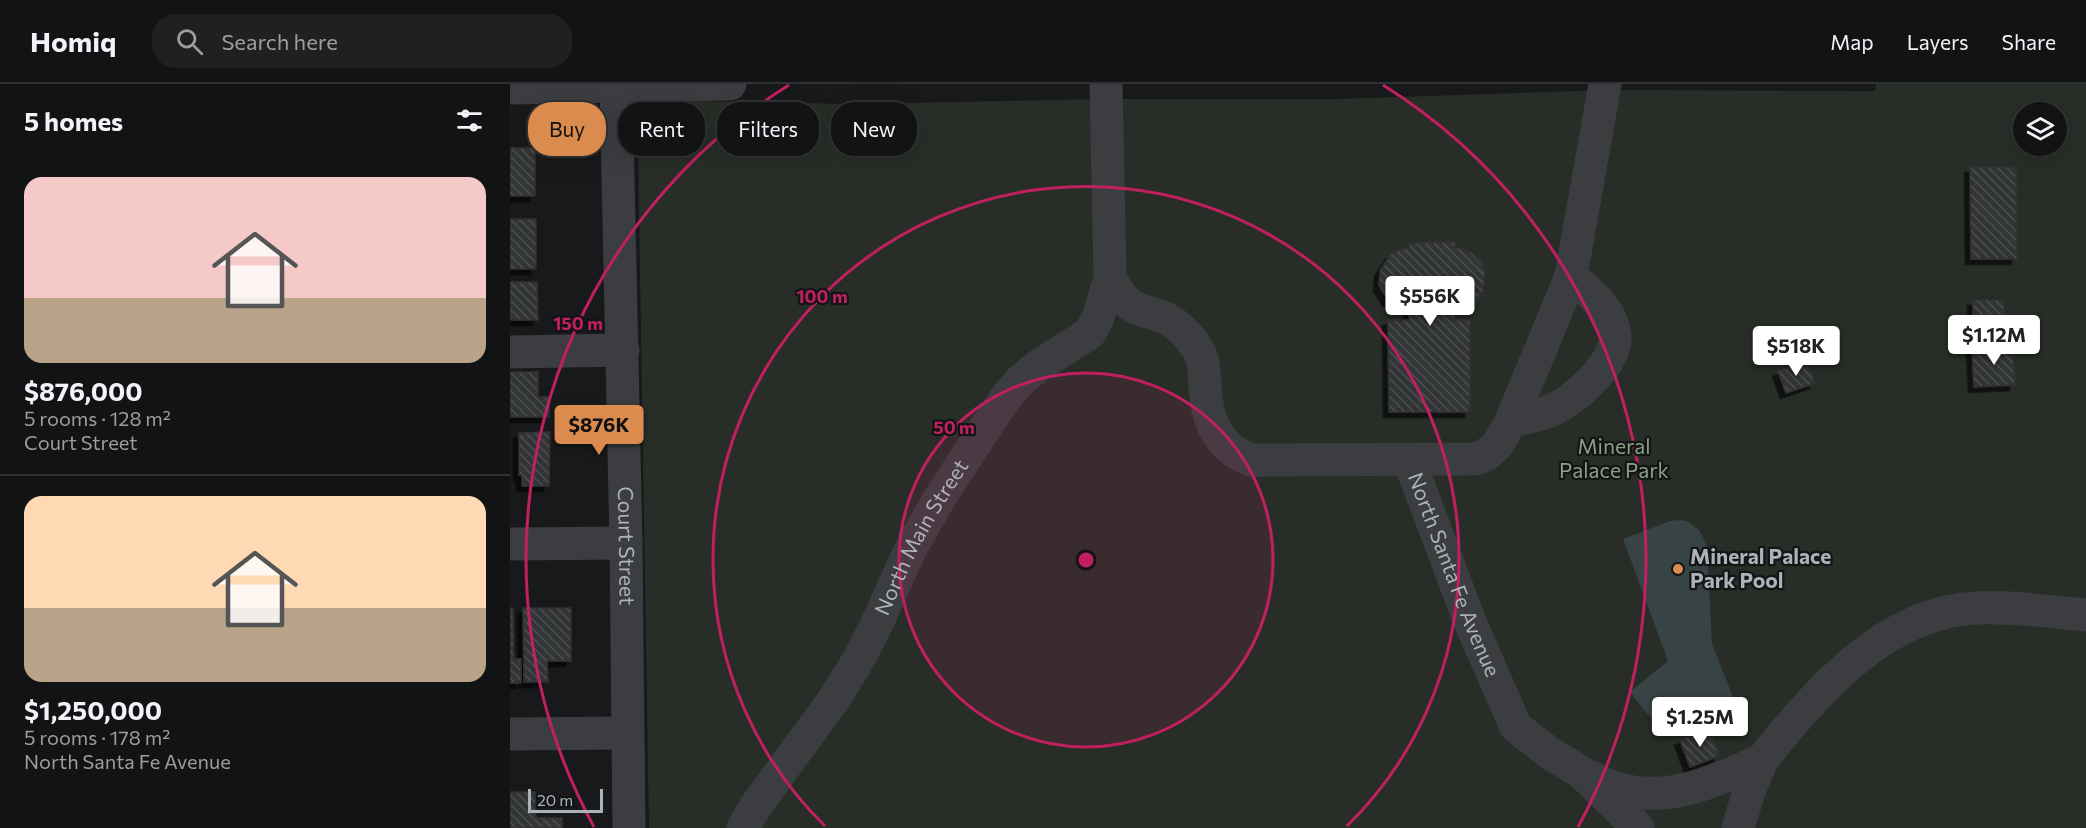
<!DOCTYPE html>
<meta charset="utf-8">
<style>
:root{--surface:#121314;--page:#1f2022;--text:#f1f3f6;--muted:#9c9ea0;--line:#313234;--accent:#dc8b4e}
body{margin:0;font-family:Commissioner,sans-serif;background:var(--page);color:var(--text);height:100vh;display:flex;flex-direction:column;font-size:22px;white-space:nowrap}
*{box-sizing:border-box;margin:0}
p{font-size:20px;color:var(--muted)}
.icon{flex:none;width:33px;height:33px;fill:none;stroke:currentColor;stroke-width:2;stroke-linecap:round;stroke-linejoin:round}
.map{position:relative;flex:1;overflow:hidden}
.sheet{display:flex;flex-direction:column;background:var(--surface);width:510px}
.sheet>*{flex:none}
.guide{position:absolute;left:18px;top:18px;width:570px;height:54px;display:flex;gap:12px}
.controls{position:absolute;left:1503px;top:18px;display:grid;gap:12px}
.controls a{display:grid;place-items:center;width:54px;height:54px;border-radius:50%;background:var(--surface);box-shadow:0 6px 24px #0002,0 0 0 2px var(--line);font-size:30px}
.scale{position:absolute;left:18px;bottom:15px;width:75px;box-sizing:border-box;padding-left:6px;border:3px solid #acb2b8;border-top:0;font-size:16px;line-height:21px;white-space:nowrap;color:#acb2b8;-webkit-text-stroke:4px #131415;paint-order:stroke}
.price{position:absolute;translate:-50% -51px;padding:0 14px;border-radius:6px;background:#fff;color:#222;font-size:20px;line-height:39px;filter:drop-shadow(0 2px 3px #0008)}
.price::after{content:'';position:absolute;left:50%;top:36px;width:18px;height:14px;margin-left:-9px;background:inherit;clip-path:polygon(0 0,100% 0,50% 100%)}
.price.current{background:var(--accent);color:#111}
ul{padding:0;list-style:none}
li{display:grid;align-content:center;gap:12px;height:318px;padding:0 24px}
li+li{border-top:2px solid var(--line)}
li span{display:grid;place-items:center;height:186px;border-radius:18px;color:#555}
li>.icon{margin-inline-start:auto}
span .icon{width:108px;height:108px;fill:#fffc;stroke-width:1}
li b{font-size:26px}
h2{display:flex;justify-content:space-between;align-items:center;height:72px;padding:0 24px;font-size:26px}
.chip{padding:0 21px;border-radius:24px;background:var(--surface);box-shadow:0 6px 24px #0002,0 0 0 2px var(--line);font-size:21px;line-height:54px}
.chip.current{background:var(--accent);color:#111}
header{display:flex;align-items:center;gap:36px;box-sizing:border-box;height:84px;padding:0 30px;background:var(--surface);border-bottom:2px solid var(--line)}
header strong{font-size:28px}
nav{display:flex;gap:33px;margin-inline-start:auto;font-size:21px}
.search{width:420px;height:54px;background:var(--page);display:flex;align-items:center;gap:15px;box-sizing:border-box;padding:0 21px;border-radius:24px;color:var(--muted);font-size:22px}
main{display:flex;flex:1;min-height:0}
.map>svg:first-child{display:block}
</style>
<header>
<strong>Homiq</strong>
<div class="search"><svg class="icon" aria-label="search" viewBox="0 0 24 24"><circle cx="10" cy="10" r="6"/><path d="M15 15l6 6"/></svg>Search here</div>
<nav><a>Map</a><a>Layers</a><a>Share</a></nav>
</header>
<main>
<section class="sheet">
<h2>5 homes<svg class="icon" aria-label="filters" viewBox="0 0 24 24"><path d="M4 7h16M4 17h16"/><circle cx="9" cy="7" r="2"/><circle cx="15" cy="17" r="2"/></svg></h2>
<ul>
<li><span style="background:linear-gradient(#f6c9c9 65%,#b9a48a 0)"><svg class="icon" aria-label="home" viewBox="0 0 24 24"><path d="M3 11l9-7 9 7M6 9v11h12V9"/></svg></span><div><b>$876,000</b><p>5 rooms · 128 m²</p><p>Court Street</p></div></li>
<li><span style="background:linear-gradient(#ffd9b3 60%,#b9a48a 0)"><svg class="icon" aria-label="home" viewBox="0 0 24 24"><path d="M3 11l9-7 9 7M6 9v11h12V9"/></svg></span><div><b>$1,250,000</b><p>5 rooms · 178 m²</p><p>North Santa Fe Avenue</p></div></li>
</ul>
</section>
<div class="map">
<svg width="1576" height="744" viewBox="0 0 1576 744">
<defs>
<pattern id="building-back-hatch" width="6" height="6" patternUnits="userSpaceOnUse" patternTransform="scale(1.5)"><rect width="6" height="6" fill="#333436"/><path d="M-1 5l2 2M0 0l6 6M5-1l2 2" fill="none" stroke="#4e4f51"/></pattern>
<filter id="shadow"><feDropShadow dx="-5.5" dy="5.5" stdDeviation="0" flood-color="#0009"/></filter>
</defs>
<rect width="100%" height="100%" fill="#18191a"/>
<path fill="#282e27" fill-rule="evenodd" d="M1366 0H1576V744H139L128 62C135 36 144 23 172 17L346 20 596 15H828L1095 6 1365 7ZM1514 28H1546V62H1514Z"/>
<polygon fill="#374345" points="1169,436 1177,437 1190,447 1197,463 1202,560 1223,613 1147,642 1120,608 1158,577 1113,455 1160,437"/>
<g fill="url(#building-back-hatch)" stroke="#323336" stroke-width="1.5" filter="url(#shadow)">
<rect x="0" y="64" width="25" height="48"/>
<polygon points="1460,83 1506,83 1507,175 1461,175"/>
<rect x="0" y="135" width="26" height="50"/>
<polygon points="945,158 945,163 961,168 968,175 973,181 975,189 973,207 963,221 951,212 945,221 945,236 960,236 960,328 879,328 878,236 899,236 899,225 885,221 878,216 869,202 870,187 881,170 889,166 899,164 899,159"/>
<polygon points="0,198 27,198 28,236 0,236"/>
<polygon points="1463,216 1494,216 1494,240 1488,240 1488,251 1468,251 1468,241 1463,241"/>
<polygon points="1503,262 1505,301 1464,303 1462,264"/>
<polygon points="1297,277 1305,299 1276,309 1268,287"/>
<polygon points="0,288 28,288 28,313 39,313 39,333 0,333"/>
<polygon points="40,348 39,402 12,402 12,391 9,391 9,349"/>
<polygon points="0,524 3,524 4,575 11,575 11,599 0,599"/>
<polygon points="13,524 61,524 61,577 37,577 38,598 14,598"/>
<polygon points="1199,645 1209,672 1180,683 1170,656"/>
<polygon points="0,708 25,708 26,734 52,734 52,744 0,744"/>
</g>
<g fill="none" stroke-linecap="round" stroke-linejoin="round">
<g stroke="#3c3d40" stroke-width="33">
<path id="s1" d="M106 0 116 459 119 744"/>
<polyline points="0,4 220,0"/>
<path d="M600 194C605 202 610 213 619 220 628 226 642 229 653 233 668 239 685 257 691 272 696 285 694 300 696 313 699 343 713 366 741 376L966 375 976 371 988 360 1001 337 1061 192 1095 0"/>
<polyline points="0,268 113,266"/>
<path d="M1001 337C1015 334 1029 332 1042 326 1065 316 1108 278 1105 251 1102 225 1079 208 1061 192"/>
<path id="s2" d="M899 376 960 538 1006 643 1041 670 1071 688 1128 744"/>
<polyline points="0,460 116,459"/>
<polyline points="0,650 117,649"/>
<path d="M1252 676C1306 609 1374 528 1466 524 1503 522 1540 528 1576 531"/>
<path d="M1081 693C1089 697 1097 702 1106 704 1159 720 1205 697 1252 676L1239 707 1228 744"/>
<path id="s3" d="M233 744 245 723 322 618 347 578 364 546 401 464 426 420 477 341 497 312 511 296 528 282 580 249 588 234 600 194 596 0"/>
</g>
</g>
<circle cx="576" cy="476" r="187" fill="#c12060" fill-opacity=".12"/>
<g fill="none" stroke="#c12060" stroke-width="3">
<circle cx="576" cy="476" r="187"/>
<path d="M315 742A373 373 0 1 1 837 742"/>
<path d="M84 743A560 560 0 0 1 279 1M873 1A560 560 0 0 1 1068 743"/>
</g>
<circle fill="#dc8b4e" stroke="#131415" stroke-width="2" cx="1168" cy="485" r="6"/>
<g text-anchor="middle" stroke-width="4.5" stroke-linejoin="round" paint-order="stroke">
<g font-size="21" fill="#8aa085" stroke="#131415">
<text x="1104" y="370">Mineral<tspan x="1104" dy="24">Palace Park</tspan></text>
</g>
<g font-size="21" fill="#acb2b8" stroke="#131415">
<text dy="7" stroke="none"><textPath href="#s3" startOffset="342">North Main Street</textPath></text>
<text dy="7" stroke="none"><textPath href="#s1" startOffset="462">Court Street</textPath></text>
<text dy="7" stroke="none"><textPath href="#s2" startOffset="123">North Santa Fe Avenue</textPath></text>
</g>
<g font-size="21" font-weight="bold" fill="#acb2b8" stroke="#131415" text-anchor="start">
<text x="1180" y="480">Mineral Palace<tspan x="1180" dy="24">Park Pool</tspan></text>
</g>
</g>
<circle cx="576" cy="476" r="9" fill="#c12060" stroke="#131415" stroke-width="3"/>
<g font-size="18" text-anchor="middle" font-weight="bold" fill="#c12060" stroke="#131415" stroke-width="4.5" stroke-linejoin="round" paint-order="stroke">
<text x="312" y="219">100 m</text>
<text x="68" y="246">150 m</text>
<text x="444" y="350">50 m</text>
</g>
</svg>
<div class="controls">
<a><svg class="icon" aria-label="layers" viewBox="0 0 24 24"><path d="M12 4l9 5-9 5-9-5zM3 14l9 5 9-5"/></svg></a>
</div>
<div class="scale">20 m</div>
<b class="price" style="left:920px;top:243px">$556K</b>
<b class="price" style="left:1484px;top:282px">$1.12M</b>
<b class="price" style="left:1286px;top:293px">$518K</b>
<b class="price current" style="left:89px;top:372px">$876K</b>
<b class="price" style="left:1190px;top:664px">$1.25M</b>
<div class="guide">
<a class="chip current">Buy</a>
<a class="chip">Rent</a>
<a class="chip">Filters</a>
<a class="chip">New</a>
</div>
</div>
</main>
